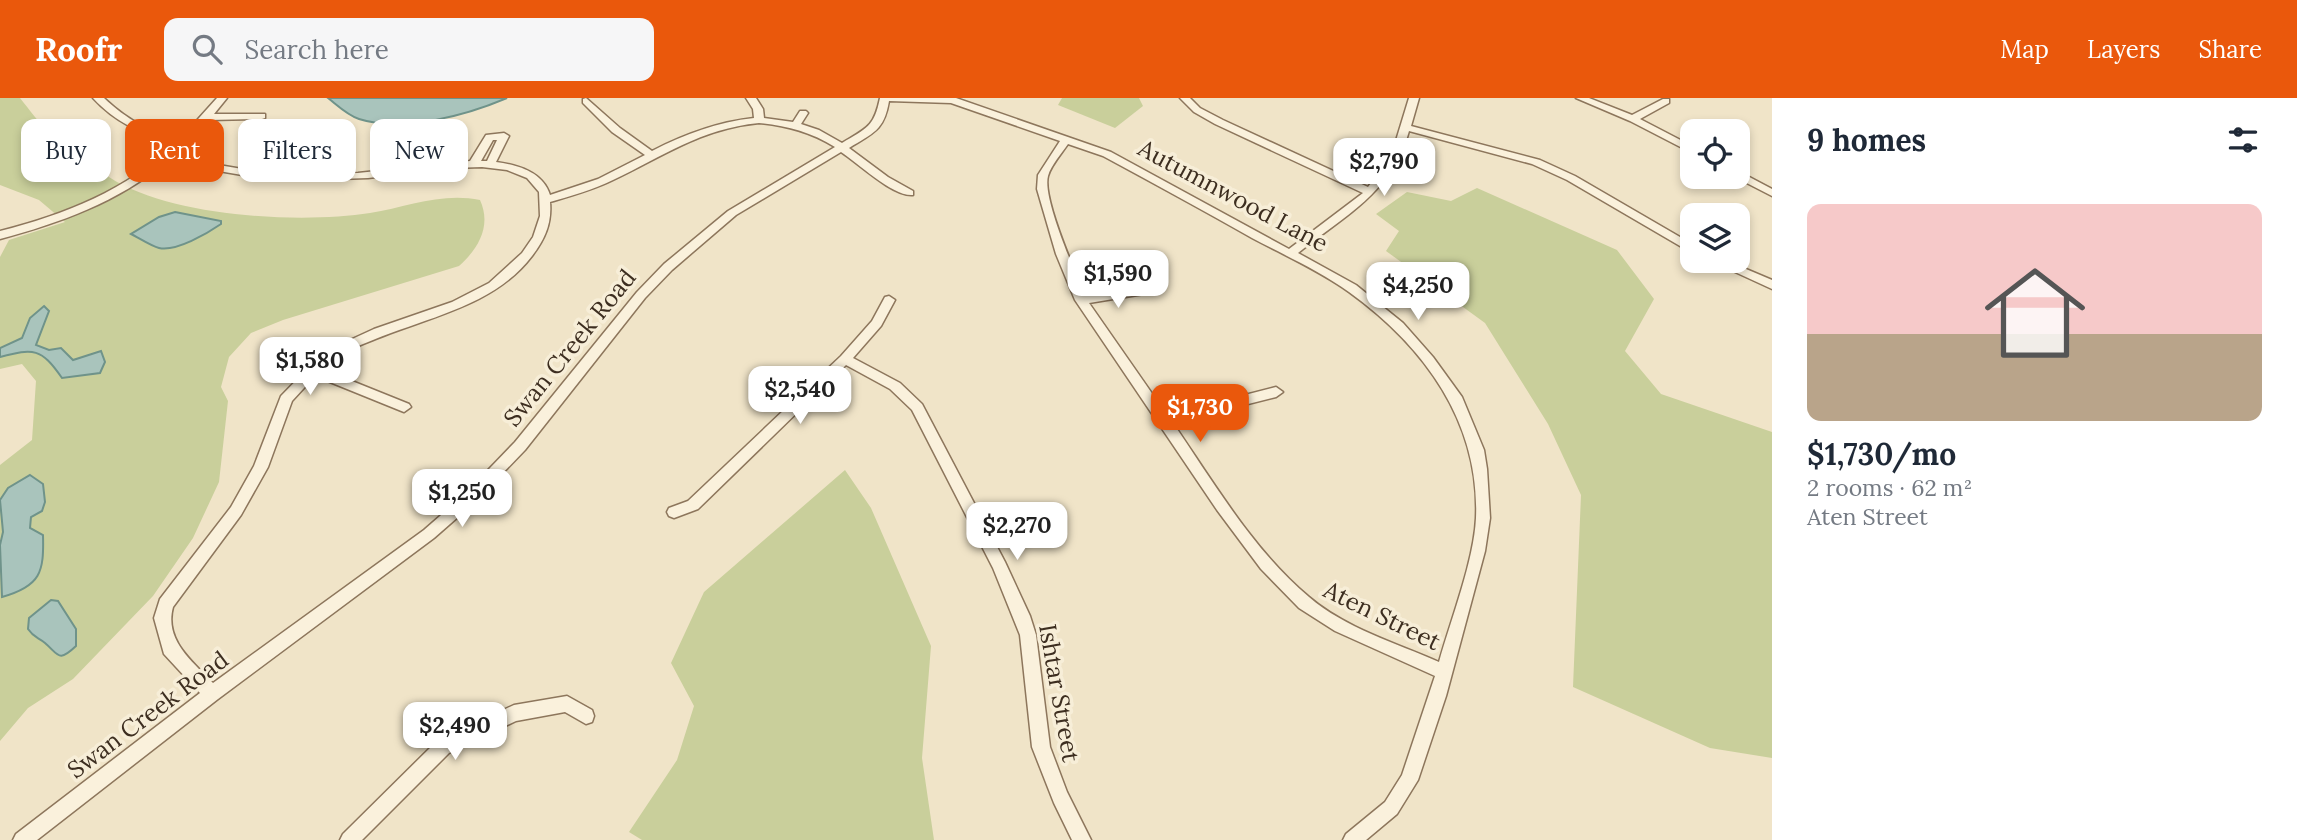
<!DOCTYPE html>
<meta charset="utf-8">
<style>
:root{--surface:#fff;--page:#f6f6f7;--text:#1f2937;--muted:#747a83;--line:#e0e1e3;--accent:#ea580c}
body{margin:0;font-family:Lora,serif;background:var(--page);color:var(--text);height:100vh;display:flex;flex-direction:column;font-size:26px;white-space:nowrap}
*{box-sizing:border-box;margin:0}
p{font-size:23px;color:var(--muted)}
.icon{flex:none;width:38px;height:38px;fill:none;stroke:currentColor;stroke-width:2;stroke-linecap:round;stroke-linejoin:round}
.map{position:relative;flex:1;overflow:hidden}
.sheet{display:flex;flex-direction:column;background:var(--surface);width:525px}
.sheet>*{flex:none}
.hud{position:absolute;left:21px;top:21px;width:665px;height:63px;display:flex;gap:14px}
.buttons{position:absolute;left:1680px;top:21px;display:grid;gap:14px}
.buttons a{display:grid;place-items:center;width:70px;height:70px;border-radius:14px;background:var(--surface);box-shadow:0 4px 10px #0003;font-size:35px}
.price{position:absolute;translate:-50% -60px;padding:0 16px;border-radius:14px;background:#fff;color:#222;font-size:23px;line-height:46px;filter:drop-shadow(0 2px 4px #0008)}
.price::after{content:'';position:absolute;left:50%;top:42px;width:21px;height:16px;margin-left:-10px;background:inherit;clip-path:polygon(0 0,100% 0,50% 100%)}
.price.on{background:var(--accent);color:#fff}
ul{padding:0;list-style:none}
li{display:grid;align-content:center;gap:14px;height:371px;padding:0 35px}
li+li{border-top:2px solid var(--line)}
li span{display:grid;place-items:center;height:217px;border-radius:14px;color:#555}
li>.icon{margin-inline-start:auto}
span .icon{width:126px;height:126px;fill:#fffc;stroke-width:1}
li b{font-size:30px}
h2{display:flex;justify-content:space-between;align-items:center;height:84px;padding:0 35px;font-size:30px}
.tag{padding:0 24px;border-radius:14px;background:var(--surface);box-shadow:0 4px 10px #0003;font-size:24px;line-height:63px}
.tag.on{background:var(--accent);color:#fff}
header{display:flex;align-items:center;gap:42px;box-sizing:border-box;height:98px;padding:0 35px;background:var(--accent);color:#fff}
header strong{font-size:33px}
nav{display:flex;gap:38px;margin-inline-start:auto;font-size:24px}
.search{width:490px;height:63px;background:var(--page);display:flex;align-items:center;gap:18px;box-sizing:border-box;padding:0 24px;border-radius:14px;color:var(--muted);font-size:26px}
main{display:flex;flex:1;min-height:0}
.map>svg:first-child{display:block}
</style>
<header>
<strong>Roofr</strong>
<div class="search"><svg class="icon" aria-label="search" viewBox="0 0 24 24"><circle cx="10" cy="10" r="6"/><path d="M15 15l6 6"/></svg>Search here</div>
<nav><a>Map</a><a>Layers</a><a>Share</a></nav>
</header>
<main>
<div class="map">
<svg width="1772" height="742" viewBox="0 0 1772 742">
<rect width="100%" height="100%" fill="#f0e4c8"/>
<g fill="#c9cf9b">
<path d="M0 0H20C40 25 56 50 89 54 95 62 101 73 109 79 170 119 300 126 370 115 407 109 442 94 480 102 492 128 478 151 459 168L283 222 251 235 229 259 221 289 228 303 219 384 193 440 153 498 73 581 28 610 0 643V367L32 342 36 283 22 266 0 271V159L9 142 65 124 39 102 0 87Z"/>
<polygon points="1062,0 1139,0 1143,8 1115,30 1058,7"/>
<polygon points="1477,90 1617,152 1654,201 1625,253 1661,296 1772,334 1772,660 1710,650 1573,589 1581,397 1548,326 1485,225 1386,153 1399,133 1376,116 1407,94 1451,103"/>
<polygon points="845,372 871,410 931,548 922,660 934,742 642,742 629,734 677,662 694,608 671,565 704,494"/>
</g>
<g fill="#a9c4bc" stroke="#6f938a" stroke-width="2">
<path d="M328 0H507C467 17 403 35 359 21 347 17 337 7 328 0Z"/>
<path d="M175 114 221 123V126C208 135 176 154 159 150 151 148 139 140 131 136L159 119Z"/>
<path d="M44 208 49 213 36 247 49 252 61 250 73 262 101 253 105 264 100 275 62 280C41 250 34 250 0 259V250L22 240 30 220Z"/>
<path d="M30 377 43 386 45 404 42 413 31 419 30 430 43 437C44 474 41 488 2 499L0 447 3 434 0 402 8 390Z"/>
<path d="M51 502 58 503 76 531V548C58 565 59 557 45 545 38 539 34 540 28 531L29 520Z"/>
</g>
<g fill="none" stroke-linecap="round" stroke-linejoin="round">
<g stroke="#8d765c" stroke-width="3">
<g id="minor">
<path d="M93 0H104C125 20 151 36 181 40L217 0H227L214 16H265V20L262 21 209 22 191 42V46L186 47 172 59 248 72 308 76 358 75 470 63 486 37 504 35 509 38 496 64C518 67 543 74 550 97L598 81 645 57 612 34 583 5V1L586 0 620 30 652 53C685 36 717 24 754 20L753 11 746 0H756L763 11 764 20 793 24 800 13H806L808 15 801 26 819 32 842 45C867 30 874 29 880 0H956L1111 54 1289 151 1363 95 1215 26 1194 14 1180 0H1190L1200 10 1223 22 1368 89 1391 59 1409 0H1419L1411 28 1540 62 1575 78 1692 146V155L1567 82 1532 66 1409 33C1392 95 1344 118 1298 155L1356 187 1403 225 1433 259 1462 299 1484 352 1487 371 1490 420 1485 453 1446 598 1418 682 1397 716 1366 742H1343L1346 736 1385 704 1402 677 1435 578 1335 533 1299 510 1261 471 1217 412 1075 202 1056 156 1037 91 1038 77 1060 43 951 5 889 3C884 33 873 35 849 50L888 79 913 93V97C893 99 858 65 841 54L736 117 672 172 645 200 525 352 474 405 434 440 218 601 37 742H13L16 736 200 595 164 556 154 520 160 501 231 409 254 368 281 298 319 259 337 248 374 231 452 204 489 185 522 155 533 139 540 118 539 94 527 80 507 72 482 69 452 70 368 80 308 82 248 78 166 64C118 104 60 125 0 141V133C64 117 127 92 176 45 144 38 115 24 93 0ZM759 25C787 28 811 34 835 49L728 113 664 166 637 194 515 344 464 397 424 432 213 585C192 563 164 542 173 509L241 417 268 369 292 303 315 278 399 312 404 314 411 309 409 306 322 271C335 257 355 249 373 242 428 219 494 208 532 158 545 141 552 125 550 104 571 98 593 92 613 82 664 58 700 31 759 25ZM493 42H497L487 63H481ZM1068 46 1103 58C1153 85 1203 112 1252 140 1284 157 1320 173 1349 194 1424 248 1480 324 1476 420 1474 463 1451 521 1439 564 1396 545 1345 530 1309 499 1253 452 1214 385 1173 325L1276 299 1283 294 1276 289 1167 317 1089 205 1150 195 1156 191 1150 187 1085 197C1075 174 1042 100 1048 78 1051 67 1062 55 1068 46Z"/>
<polygon points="1576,0 1589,0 1632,17 1663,1 1669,1 1669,5 1640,21 1692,48 1692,55 1630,23"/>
<polygon points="1738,73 1772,91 1772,98 1735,79 1738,79"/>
<polygon points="1711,163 1727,163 1772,182 1772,191"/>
<polygon points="889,198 895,202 881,228 853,260 900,285 922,306 1005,464 1030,518 1036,537 1050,649 1067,694 1091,742 1072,742 1054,705 1032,649 1020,537 993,470 912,312 890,291 846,267 698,411 674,420 669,418 667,414 669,410 688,403 841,258 872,223 885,199"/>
<polygon points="567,598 592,612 594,618 592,624 586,626 565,614 516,623 449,655 362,742 340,742 343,736 437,643 514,607"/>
</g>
</g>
<use href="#minor" fill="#faf1dc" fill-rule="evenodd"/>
</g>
<g text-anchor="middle" stroke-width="7" stroke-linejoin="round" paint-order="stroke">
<g font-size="24" fill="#3d2e20" stroke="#f7eed8">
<text transform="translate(1233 98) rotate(28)" y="8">Autumnwood Lane</text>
<text transform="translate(570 250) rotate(-51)" y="8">Swan Creek Road</text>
<text transform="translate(1382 518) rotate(26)" y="8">Aten Street</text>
<text transform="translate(1059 595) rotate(80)" y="8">Ishtar Street</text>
<text transform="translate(148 617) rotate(-37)" y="8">Swan Creek Road</text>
</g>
</g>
</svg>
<div class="buttons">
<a><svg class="icon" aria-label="locate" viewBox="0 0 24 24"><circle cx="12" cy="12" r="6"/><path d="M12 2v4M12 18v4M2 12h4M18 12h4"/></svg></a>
<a><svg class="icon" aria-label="layers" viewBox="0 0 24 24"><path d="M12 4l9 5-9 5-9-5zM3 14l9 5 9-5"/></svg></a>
</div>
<b class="price" style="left:1384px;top:100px">$2,790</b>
<b class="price" style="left:1118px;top:212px">$1,590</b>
<b class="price" style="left:1418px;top:224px">$4,250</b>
<b class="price" style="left:310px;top:299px">$1,580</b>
<b class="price" style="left:800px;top:328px">$2,540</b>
<b class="price on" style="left:1200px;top:346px">$1,730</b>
<b class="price" style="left:462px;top:431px">$1,250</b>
<b class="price" style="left:1017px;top:464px">$2,270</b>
<b class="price" style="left:455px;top:664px">$2,490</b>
<div class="hud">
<a class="tag">Buy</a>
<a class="tag on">Rent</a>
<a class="tag">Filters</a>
<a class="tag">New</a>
</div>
</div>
<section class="sheet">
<h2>9 homes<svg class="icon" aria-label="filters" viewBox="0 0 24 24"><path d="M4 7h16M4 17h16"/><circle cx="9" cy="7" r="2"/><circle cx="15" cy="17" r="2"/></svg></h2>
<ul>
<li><span style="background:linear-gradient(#f6c9c9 60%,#b9a48a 0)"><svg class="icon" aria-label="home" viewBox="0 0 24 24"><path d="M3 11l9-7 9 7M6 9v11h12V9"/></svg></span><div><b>$1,730/mo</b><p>2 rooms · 62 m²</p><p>Aten Street</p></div></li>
</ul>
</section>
</main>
